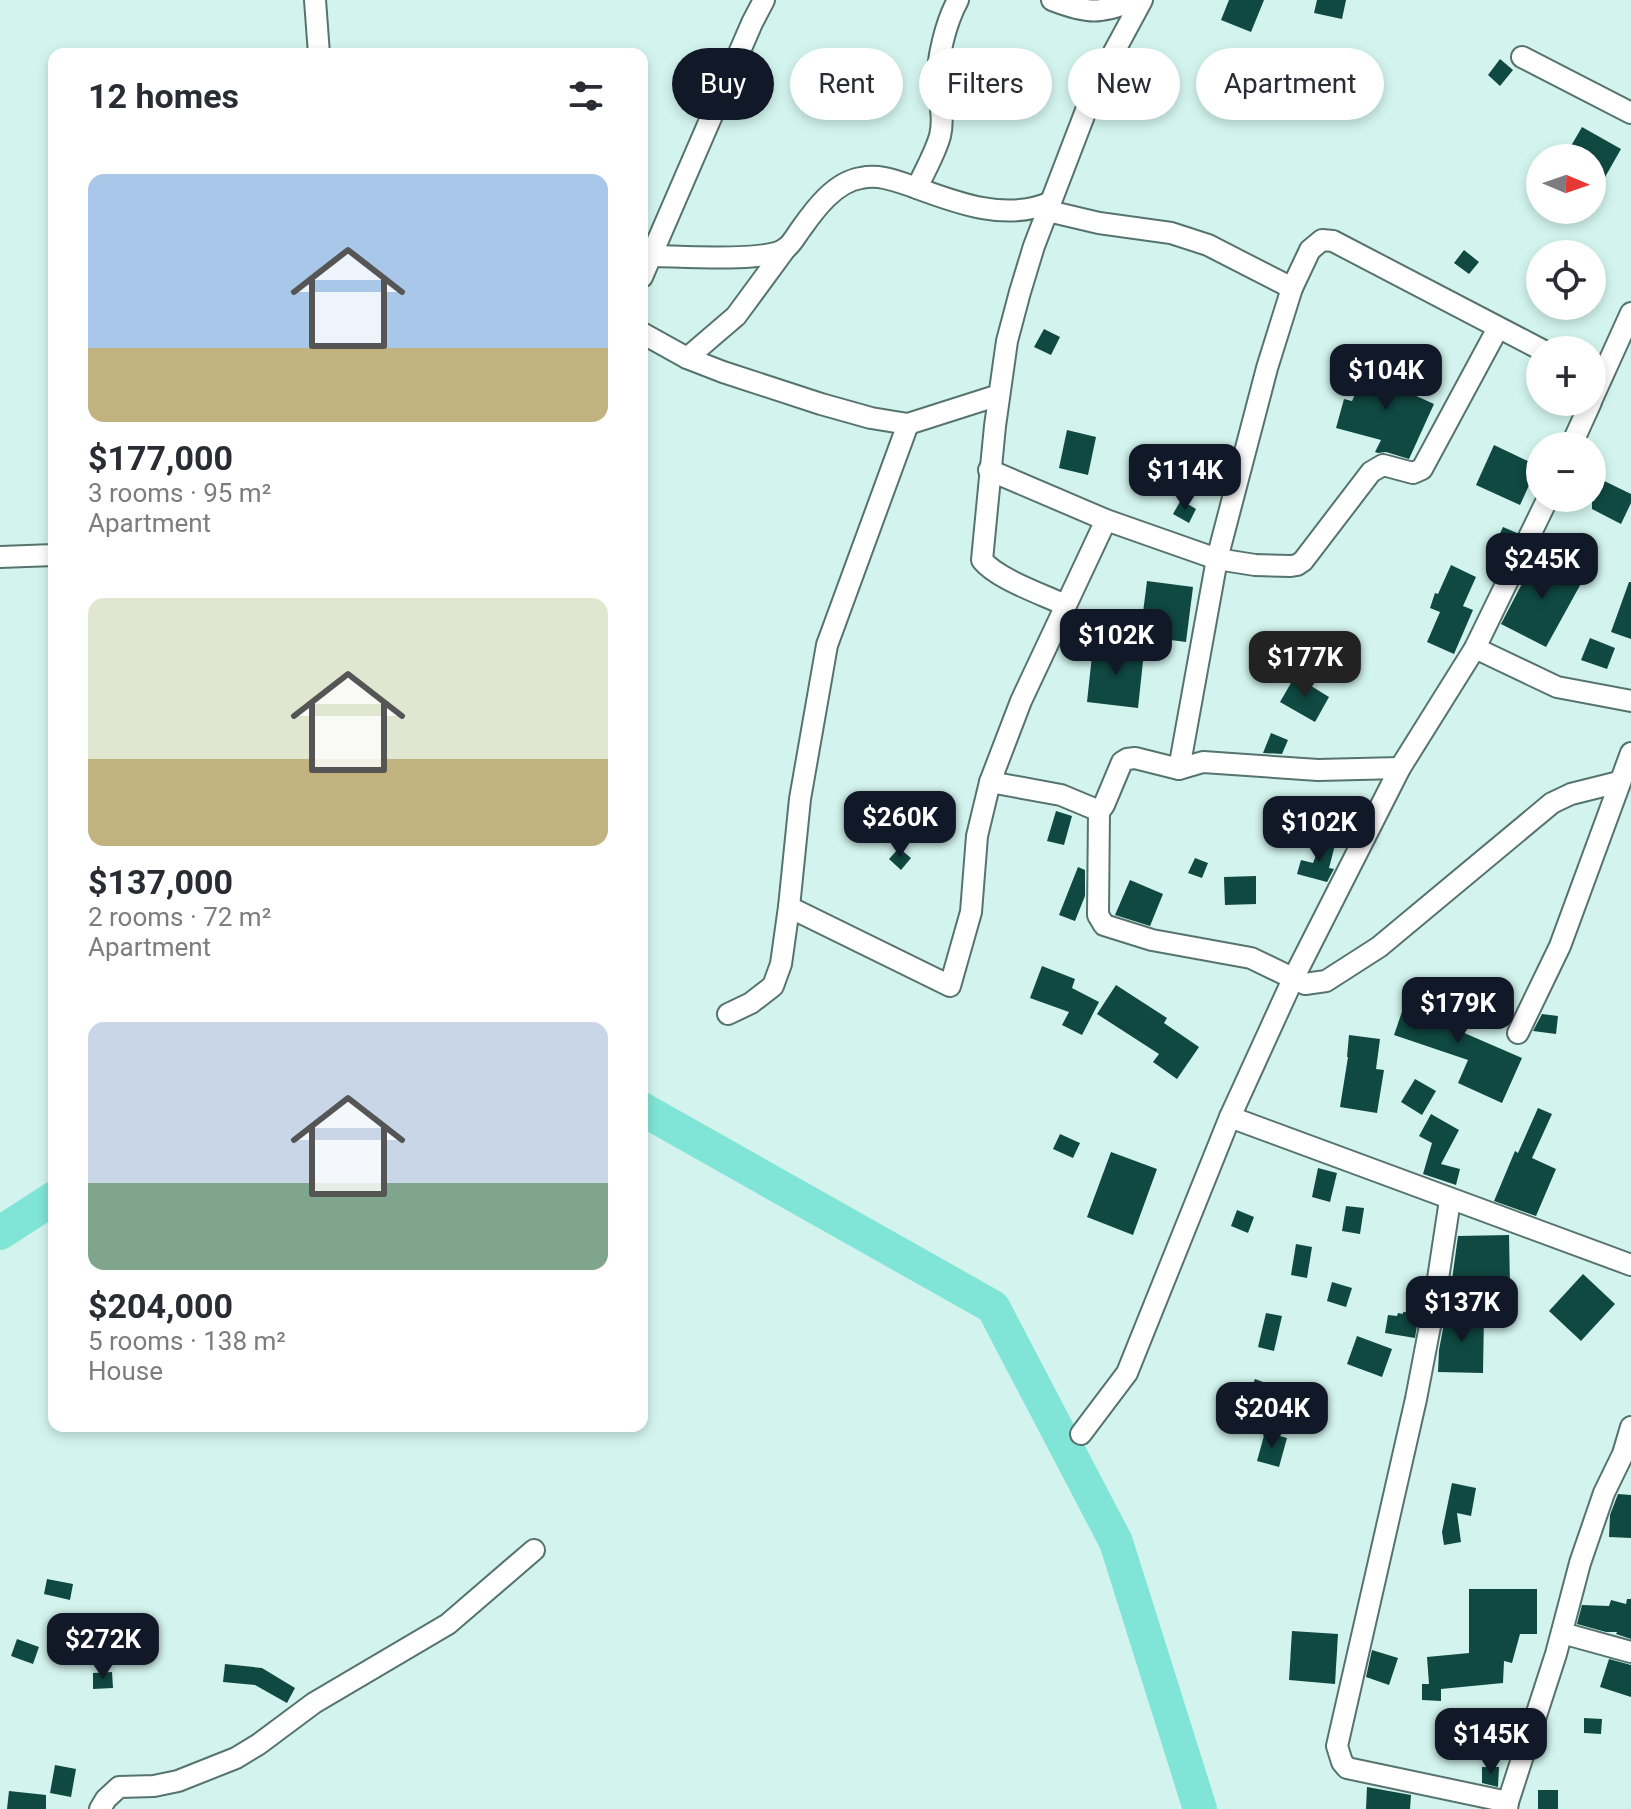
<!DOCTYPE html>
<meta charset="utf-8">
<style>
:root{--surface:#fff;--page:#f2f2f3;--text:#2b2b33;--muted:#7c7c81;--accent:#111827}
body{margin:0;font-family:Roboto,sans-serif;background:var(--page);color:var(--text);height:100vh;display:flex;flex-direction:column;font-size:30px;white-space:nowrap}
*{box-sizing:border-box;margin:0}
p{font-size:26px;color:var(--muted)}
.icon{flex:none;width:44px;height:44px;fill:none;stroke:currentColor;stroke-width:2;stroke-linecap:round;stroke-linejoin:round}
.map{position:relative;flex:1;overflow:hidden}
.drawer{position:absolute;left:48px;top:48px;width:600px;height:1384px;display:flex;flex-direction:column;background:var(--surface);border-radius:16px;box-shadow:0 4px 12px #0003}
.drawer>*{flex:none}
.top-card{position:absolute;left:672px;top:48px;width:760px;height:72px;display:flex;gap:16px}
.needle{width:52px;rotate:92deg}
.fabs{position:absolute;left:1526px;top:144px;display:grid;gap:16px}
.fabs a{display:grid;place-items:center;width:80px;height:80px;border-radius:50%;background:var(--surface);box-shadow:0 4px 12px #0003;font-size:40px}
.price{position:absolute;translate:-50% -68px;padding:0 18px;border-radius:16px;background:var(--accent);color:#fff;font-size:26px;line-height:52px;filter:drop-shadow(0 2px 4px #0008)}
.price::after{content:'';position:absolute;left:50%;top:48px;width:24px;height:18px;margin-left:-12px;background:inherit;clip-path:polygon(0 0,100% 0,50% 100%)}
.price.selected{background:#222;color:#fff}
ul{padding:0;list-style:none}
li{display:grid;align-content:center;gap:16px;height:424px;padding:0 40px}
li span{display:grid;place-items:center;height:248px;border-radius:16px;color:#555}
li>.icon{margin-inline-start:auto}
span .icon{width:144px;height:144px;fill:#fffc;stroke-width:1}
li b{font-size:34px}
h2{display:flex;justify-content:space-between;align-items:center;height:96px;padding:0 40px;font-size:34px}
.pill{padding:0 28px;border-radius:36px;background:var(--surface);box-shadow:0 4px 12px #0003;font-size:28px;line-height:72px}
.pill.selected{background:var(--accent);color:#fff}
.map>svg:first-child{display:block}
</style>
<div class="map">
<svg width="1631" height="1809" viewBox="0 0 1631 1809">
<rect width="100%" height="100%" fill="#d3f4ee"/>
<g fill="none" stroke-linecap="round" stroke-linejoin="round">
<g stroke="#80e5d6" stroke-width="34">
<polyline points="642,1109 993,1307 1116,1542 1200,1809"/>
<polyline points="0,1233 54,1198"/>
</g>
</g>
<g fill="#104942">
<polygon points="1229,0 1264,0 1251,32 1221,20"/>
<polygon points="1317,0 1346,0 1342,19 1314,13"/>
<polygon points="1500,59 1513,70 1500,86 1488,75"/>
<polygon points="1582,127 1621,149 1592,200 1592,158 1564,158"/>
<polygon points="1464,250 1479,262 1469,274 1454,263"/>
<polygon points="1044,329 1060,337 1051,355 1034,347"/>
<polygon points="1370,362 1408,379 1403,390 1434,404 1409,459 1386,452 1378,453 1375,452 1381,440 1336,428 1344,399 1352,401"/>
<polygon points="1067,430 1096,437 1088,475 1059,468"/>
<polygon points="1494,445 1538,466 1520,505 1476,485"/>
<polygon points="1592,475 1631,494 1631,503 1621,524 1592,509"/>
<polygon points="1181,500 1196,509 1189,523 1173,514"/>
<polygon points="1503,527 1517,533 1509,548 1496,542"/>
<polygon points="1537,555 1583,580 1546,647 1501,624"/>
<polygon points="1451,565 1476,577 1463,606 1473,610 1454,654 1427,642 1440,612 1430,608 1435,593 1438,594"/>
<polygon points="1147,581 1193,587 1186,642 1140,636"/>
<polygon points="1629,582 1631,582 1631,639 1611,632"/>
<polygon points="1590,638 1615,648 1607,669 1581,660"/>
<polygon points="1093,646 1144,652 1138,708 1087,702"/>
<polygon points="1295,676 1329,697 1315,722 1280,702"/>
<polygon points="1271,733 1288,740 1282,754 1263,753"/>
<polygon points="1056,811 1072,816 1064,845 1047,841"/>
<polygon points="1322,840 1335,845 1329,868 1334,869 1327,882 1297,874 1301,860 1313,863"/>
<polygon points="899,848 911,858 901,870 889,859"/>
<polygon points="1195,858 1208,863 1202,878 1188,873"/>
<polygon points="1078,867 1085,870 1085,896 1075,921 1059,915"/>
<polygon points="1256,876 1256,904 1225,905 1224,877"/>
<polygon points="1130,880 1163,894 1150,926 1115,915"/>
<polygon points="1042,966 1075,979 1072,988 1099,1002 1082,1035 1062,1025 1069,1012 1030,998"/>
<polygon points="1423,979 1444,988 1432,1019 1522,1058 1502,1103 1458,1083 1468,1060 1394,1035 1405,1003 1412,1006"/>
<polygon points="1116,985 1167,1018 1164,1023 1199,1047 1177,1079 1153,1062 1159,1054 1097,1014"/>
<polygon points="1478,992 1498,1004 1486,1026 1461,1023"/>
<polygon points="1542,1014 1558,1016 1556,1034 1533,1031"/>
<polygon points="1349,1035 1380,1039 1376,1069 1384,1070 1377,1113 1340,1107 1348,1057 1347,1057"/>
<polygon points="1415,1079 1436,1091 1422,1115 1401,1102"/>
<polygon points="1538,1108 1552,1114 1532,1158 1556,1169 1536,1216 1494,1201 1515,1151 1518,1153"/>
<polygon points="1431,1114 1459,1130 1441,1164 1460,1169 1456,1185 1423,1174 1432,1143 1419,1136"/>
<polygon points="1060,1134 1080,1143 1073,1158 1053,1149"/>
<polygon points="1111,1152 1157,1169 1133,1235 1087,1217"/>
<polygon points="1318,1168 1337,1173 1330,1202 1312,1197"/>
<polygon points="1346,1206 1364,1208 1360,1234 1342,1231"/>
<polygon points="1237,1210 1254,1217 1248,1233 1231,1226"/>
<polygon points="1509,1235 1510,1285 1451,1287 1458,1236"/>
<polygon points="1296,1244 1312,1247 1307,1278 1291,1275"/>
<polygon points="1583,1274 1615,1304 1581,1341 1549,1311"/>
<polygon points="1332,1282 1352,1288 1346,1307 1327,1301"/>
<polygon points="1403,1312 1419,1313 1415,1338 1385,1333 1388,1315 1397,1316 1398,1313 1403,1314"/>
<polygon points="1266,1313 1282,1316 1274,1351 1258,1347"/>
<polygon points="1446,1313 1484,1314 1483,1373 1438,1372 1439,1350"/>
<polygon points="1357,1336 1392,1349 1382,1377 1347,1364"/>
<polygon points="1255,1379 1271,1385 1260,1412 1244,1406"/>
<polygon points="1265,1432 1287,1438 1279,1467 1257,1461"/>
<polygon points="1452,1483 1476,1488 1471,1516 1457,1513 1461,1542 1444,1545 1442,1532"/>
<polygon points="1618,1494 1631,1495 1631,1538 1609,1537 1610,1515"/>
<polygon points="47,1579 73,1584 70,1600 44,1594"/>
<polygon points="1469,1589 1537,1589 1537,1634 1520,1634 1512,1663 1504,1661 1503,1683 1441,1689 1441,1701 1422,1700 1422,1684 1429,1684 1427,1657 1469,1653"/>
<polygon points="1627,1599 1631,1599 1631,1639 1616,1634 1617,1632 1606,1632 1577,1624 1582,1605 1609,1606 1611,1600 1626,1604"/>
<polygon points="1292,1631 1338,1634 1335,1684 1289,1680"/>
<polygon points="17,1639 39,1647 33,1664 11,1656"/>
<polygon points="1372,1650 1398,1658 1389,1685 1366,1677"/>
<polygon points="1609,1659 1631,1665 1631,1697 1600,1687"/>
<polygon points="225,1664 262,1668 295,1688 287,1703 255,1685 223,1682"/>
<polygon points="112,1672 113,1688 93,1689 93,1673"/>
<polygon points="1584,1718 1602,1719 1601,1734 1584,1733"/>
<polygon points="55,1765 76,1769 71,1797 50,1793"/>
<polygon points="1482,1767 1499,1767 1498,1787 1482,1783"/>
<polygon points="1367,1787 1411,1795 1410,1809 1366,1809"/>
<rect x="1538" y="1790" width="20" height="19"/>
<polygon points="9,1791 46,1795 46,1809 7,1809"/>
</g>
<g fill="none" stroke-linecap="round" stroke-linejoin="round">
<g stroke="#56736e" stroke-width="24">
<g id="minor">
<polyline points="315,0 319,54"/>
<path d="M1052 0C1088 14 1100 14 1136 0"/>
<polyline points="1522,57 1631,113"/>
<path d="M917 188C924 172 935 154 940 136 944 119 940 103 938 86 936 60 946 22 958 0"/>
<polyline points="1048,211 1099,223 1171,233 1208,245 1292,288"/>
<path d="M652 256C678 256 768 263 786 248 792 244 797 234 801 229 815 209 835 182 861 178 880 174 896 181 914 187 957 203 1007 222 1051 202"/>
<polyline points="642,277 752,23 764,0"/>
<polyline points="642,333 687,358 723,372 821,404 871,418 908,424 999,395"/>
<polyline points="687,358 736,316 786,248"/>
<polyline points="1592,399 1631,313"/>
<polyline points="1571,446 1591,402"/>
<polyline points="989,470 1106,520 1217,559 1255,565 1291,566 1297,565 1303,561 1371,472 1383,465 1413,473 1422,469 1498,328"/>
<polyline points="0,557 54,555"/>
<path d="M1065 605C1042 594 997 579 982 560L995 426 1007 341 1020 292 1034 246 1095 87 1142 0"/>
<polyline points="1475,648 1557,687 1631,701"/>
<polyline points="1179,769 1217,559 1267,368 1292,288 1310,250 1322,240 1333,241 1542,350"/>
<polyline points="990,782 1061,795 1097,810 1101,809 1104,805 1122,762 1127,759 1135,758 1179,769 1203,762 1318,770 1400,768"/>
<polyline points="1099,810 1098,915 1104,925 1152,940 1251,958 1305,984 1326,981 1379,947 1552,803 1571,794 1619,782"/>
<polyline points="789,907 950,986 971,912 977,836 990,782 1021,701 1106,520"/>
<polyline points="728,1014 751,1003 773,986 781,964 789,907 800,799 827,645 908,424"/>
<polyline points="1518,1033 1560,946 1631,753"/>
<polyline points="1230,1117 1631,1265"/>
<polyline points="1450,1200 1434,1305 1416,1399 1337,1746 1342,1762 1347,1768 1508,1802"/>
<polyline points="1081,1434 1127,1373 1230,1117 1293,979 1400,768 1475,648 1548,498"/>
<polyline points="1562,1633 1631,1652"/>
<polyline points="100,1809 106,1799 119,1787 154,1786 178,1781 236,1758 259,1744 314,1703 448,1624 534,1550"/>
<polyline points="1507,1809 1508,1802 1556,1654 1580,1563 1604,1493 1623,1454 1631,1427"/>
</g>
</g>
<use href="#minor" stroke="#fff" stroke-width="20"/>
</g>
</svg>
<div class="fabs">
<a><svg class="needle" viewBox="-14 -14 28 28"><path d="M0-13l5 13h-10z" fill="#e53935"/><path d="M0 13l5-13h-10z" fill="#7c7c81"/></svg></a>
<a><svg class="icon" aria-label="locate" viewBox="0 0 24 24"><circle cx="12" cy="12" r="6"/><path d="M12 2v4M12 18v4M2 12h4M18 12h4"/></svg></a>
<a>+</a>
<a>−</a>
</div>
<b class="price" style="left:1386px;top:412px">$104K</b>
<b class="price" style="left:1185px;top:512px">$114K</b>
<b class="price" style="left:1542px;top:601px">$245K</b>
<b class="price" style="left:1116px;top:677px">$102K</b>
<b class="price selected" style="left:1305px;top:699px">$177K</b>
<b class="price" style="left:900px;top:859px">$260K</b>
<b class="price" style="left:1319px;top:864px">$102K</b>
<b class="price" style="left:1458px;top:1045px">$179K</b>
<b class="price" style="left:1462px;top:1344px">$137K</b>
<b class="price" style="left:1272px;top:1450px">$204K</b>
<b class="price" style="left:103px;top:1681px">$272K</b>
<b class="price" style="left:1491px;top:1776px">$145K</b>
<div class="top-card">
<a class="pill selected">Buy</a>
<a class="pill">Rent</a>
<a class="pill">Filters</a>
<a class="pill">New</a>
<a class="pill">Apartment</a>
</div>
<section class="drawer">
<h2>12 homes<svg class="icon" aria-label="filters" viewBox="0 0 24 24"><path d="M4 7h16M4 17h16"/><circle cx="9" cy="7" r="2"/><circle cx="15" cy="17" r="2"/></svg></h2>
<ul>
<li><span style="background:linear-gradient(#a9c7e8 70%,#c2b280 0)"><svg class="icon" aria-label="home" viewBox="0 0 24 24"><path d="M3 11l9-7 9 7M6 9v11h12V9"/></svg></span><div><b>$177,000</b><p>3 rooms · 95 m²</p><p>Apartment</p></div></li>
<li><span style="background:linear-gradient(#dfe7d0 65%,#c2b280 0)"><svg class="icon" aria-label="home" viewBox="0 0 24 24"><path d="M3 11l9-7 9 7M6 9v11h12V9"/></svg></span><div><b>$137,000</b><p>2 rooms · 72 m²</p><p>Apartment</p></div></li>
<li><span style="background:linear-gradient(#c9d6e8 65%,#7fa58c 0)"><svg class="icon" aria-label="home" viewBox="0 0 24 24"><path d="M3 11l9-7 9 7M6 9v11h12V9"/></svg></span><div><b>$204,000</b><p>5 rooms · 138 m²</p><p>House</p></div></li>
</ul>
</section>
</div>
